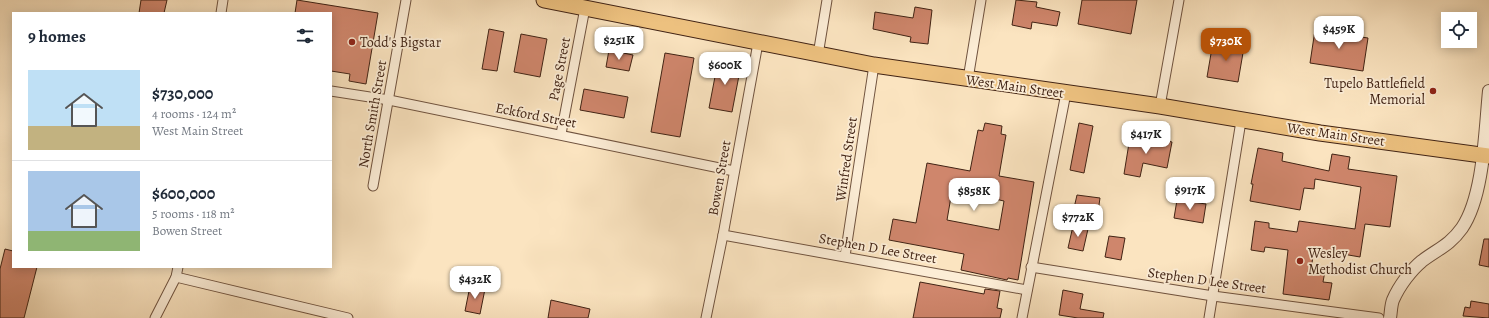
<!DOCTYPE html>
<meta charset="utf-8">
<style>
:root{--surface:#fff;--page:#f6f6f7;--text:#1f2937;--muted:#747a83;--line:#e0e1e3;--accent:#b45309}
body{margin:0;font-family:Alegreya,serif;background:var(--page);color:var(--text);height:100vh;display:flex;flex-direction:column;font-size:15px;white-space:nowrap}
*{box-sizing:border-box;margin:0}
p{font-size:13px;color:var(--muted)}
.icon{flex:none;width:22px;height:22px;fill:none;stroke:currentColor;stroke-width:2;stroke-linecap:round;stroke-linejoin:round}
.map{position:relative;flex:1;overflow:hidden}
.side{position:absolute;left:12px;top:12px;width:320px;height:256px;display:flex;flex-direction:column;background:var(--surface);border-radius:0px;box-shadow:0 2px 10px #0003}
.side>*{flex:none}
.buttons{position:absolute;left:1441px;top:12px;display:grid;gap:8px}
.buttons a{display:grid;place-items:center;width:36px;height:36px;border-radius:0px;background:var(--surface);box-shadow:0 2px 10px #0003;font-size:20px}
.price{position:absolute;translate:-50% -34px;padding:0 9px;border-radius:8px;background:#fff;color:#222;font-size:13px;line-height:26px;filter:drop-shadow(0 1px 2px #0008)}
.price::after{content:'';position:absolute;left:50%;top:24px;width:12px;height:9px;margin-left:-6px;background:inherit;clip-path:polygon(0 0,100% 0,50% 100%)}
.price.active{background:var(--accent);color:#fff}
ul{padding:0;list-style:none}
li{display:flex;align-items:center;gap:12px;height:100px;padding:0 16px}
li+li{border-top:1px solid var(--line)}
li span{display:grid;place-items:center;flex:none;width:112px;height:80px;border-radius:0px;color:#555}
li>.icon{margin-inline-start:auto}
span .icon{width:48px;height:48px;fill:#fffc;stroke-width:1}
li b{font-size:17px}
h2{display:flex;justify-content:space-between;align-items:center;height:48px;padding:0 16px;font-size:17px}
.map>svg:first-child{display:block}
</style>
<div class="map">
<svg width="1489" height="318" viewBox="0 0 1489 318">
<rect width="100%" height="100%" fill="#fbe4c0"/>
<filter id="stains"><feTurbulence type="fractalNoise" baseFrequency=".005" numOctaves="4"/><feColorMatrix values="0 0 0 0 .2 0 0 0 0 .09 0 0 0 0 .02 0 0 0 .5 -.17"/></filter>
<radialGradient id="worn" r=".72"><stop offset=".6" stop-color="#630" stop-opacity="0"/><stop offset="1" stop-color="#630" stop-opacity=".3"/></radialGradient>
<g fill="#cf866c" stroke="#412314" fill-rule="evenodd">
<polygon points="141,0 167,0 164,13 139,13"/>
<polygon points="297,0 378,13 366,84 349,81 350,74 331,71 331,13 295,13"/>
<polygon points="1016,0 1037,2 1036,7 1060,12 1057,26 1032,22 1031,29 1012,25"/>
<polygon points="1082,0 1137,0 1131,34 1078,24"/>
<polygon points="915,7 932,10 928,44 910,42 911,37 873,29 875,12 913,18"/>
<polygon points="489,29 504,32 497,71 482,69"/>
<polygon points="1315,30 1368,38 1363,71 1310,63"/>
<polygon points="521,34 547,39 540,77 514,72"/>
<polygon points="1213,42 1244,47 1238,82 1207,77"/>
<polygon points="609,50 633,55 629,71 606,67"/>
<polygon points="665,53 694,58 680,137 651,132"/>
<polygon points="718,61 741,65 732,112 709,108"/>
<polygon points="584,89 628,97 624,118 580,110"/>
<path d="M985 123 1002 126 1001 134 1006 135 999 176 1034 182 1018 280 1008 278 1007 280 961 270 964 254 889 240 893 219 916 223 927 163 970 171 978 130 983 131ZM952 191 975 195V198L985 200 986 197 1004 201 999 230 947 220Z"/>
<polygon points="1079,123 1093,126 1084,173 1070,170"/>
<polygon points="1130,137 1154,141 1154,138 1172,142 1167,168 1143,163 1140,177 1124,174"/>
<polygon points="1258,148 1283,153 1282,161 1329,171 1332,154 1350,157 1348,169 1397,176 1390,227 1365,224 1360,257 1314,249 1311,270 1325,271 1323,282 1332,283 1329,300 1283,294 1288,250 1265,247 1264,252 1251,250 1255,221 1269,223 1269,228 1297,232 1299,221 1355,229 1361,187 1315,179 1314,189 1304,188 1300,210 1250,201 1253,184 1251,184"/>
<polygon points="1077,195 1100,198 1098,212 1074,208"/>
<polygon points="1177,200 1206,204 1203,223 1174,218"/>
<polygon points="1073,226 1088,229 1083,251 1068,248"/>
<polygon points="1109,236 1125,238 1121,260 1105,257"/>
<polygon points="1484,239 1489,239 1489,267 1479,265"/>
<polygon points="5,249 13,251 13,267 37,267 24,318 0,318 0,269"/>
<polygon points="920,282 984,294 985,289 1000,291 997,308 1002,309 1000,318 913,318"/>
<polygon points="470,286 485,289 480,314 465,311"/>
<polygon points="1063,290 1083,294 1080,309 1104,313 1103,318 1078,318 1059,315"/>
<polygon points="551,300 590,309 588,318 548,318"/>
<polygon points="1471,301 1489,304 1489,318 1463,316 1465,307 1470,308"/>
</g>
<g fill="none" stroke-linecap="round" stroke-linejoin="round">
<g stroke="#70533f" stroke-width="11">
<g id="minor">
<polyline points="221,13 223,0"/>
<polyline points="818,55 827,0"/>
<polyline points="968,79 981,0"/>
<polyline points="331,91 389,100 734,171"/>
<polyline points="1160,106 1179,0"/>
<polyline points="561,134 585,8"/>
<polyline points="373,186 406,0"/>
<polyline points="723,235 1027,290"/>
<polyline points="845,256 874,65"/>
<polyline points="1031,267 1213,296 1379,318"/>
<polyline points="176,277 348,318"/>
<polyline points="155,318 176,277 178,267"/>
<polyline points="706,318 723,235 758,43"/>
<polyline points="1022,318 1066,93"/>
<polyline points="1209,318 1241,121"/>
</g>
</g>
<g stroke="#70533f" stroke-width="14">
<path id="tertiary" d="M1390 318C1391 312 1391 305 1393 300 1399 286 1411 270 1422 261 1438 249 1450 245 1462 228 1484 196 1485 130 1489 91"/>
</g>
<g stroke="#412314" stroke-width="17">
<polyline id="primary" points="544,0 874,65 1160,106 1320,133 1489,156"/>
</g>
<use href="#minor" stroke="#fcedd6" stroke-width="9"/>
<use href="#tertiary" stroke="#fcedd6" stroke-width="12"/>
<use href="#primary" stroke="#eec280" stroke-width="15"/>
</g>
<g fill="#8f2418" stroke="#fcedd6" stroke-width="1.5">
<circle cx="352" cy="42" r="4"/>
<circle cx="1433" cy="91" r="4"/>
<circle cx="1300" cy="261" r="4"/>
</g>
<g text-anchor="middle" stroke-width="3.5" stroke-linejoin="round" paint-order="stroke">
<g font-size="14" fill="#412314" stroke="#fcedd6" text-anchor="start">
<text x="360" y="47">Todd's Bigstar</text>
<text x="1425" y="88" text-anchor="end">Tupelo Battlefield<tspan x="1425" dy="16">Memorial</tspan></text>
<text x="1308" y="258">Wesley<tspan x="1308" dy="16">Methodist Church</tspan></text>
</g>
<g font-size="14" fill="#412314" stroke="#fcedd6">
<text transform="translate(559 69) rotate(-79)" y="5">Page Street</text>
<text transform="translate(1015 86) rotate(8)" y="5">West Main Street</text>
<text transform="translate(372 114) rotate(-80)" y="5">North Smith Street</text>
<text transform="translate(536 115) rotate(11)" y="5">Eckford Street</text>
<text transform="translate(1336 134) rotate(8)" y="5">West Main Street</text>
<text transform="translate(846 159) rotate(-82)" y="5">Winfred Street</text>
<text transform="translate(719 178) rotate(-80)" y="5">Bowen Street</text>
<text transform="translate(878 248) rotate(10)" y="5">Stephen D Lee Street</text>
<text transform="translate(1207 280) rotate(8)" y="5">Stephen D Lee Street</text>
</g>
</g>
<rect width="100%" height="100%" filter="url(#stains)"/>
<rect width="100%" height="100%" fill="url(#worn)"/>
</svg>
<div class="buttons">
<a><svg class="icon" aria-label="locate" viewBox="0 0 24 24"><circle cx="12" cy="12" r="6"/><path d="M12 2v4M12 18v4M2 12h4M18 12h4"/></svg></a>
</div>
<b class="price" style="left:1339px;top:50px">$459K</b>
<b class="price" style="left:619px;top:61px">$251K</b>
<b class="price active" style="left:1226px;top:62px">$730K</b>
<b class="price" style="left:725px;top:86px">$600K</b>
<b class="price" style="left:1146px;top:155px">$417K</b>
<b class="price" style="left:1190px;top:211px">$917K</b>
<b class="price" style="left:974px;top:212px">$858K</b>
<b class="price" style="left:1078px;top:238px">$772K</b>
<b class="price" style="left:475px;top:300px">$432K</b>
<section class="side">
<h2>9 homes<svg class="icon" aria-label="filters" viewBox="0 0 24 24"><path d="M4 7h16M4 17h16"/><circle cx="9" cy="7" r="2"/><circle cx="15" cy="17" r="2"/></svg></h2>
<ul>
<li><span style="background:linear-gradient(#bfe0f5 70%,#c2b280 0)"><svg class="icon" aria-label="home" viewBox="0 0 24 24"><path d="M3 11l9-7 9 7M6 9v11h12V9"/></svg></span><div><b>$730,000</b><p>4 rooms · 124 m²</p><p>West Main Street</p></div></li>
<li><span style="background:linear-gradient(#a9c7e8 75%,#8fb573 0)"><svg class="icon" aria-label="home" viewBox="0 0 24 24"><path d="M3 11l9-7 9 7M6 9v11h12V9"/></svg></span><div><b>$600,000</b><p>5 rooms · 118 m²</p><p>Bowen Street</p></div></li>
</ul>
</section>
</div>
